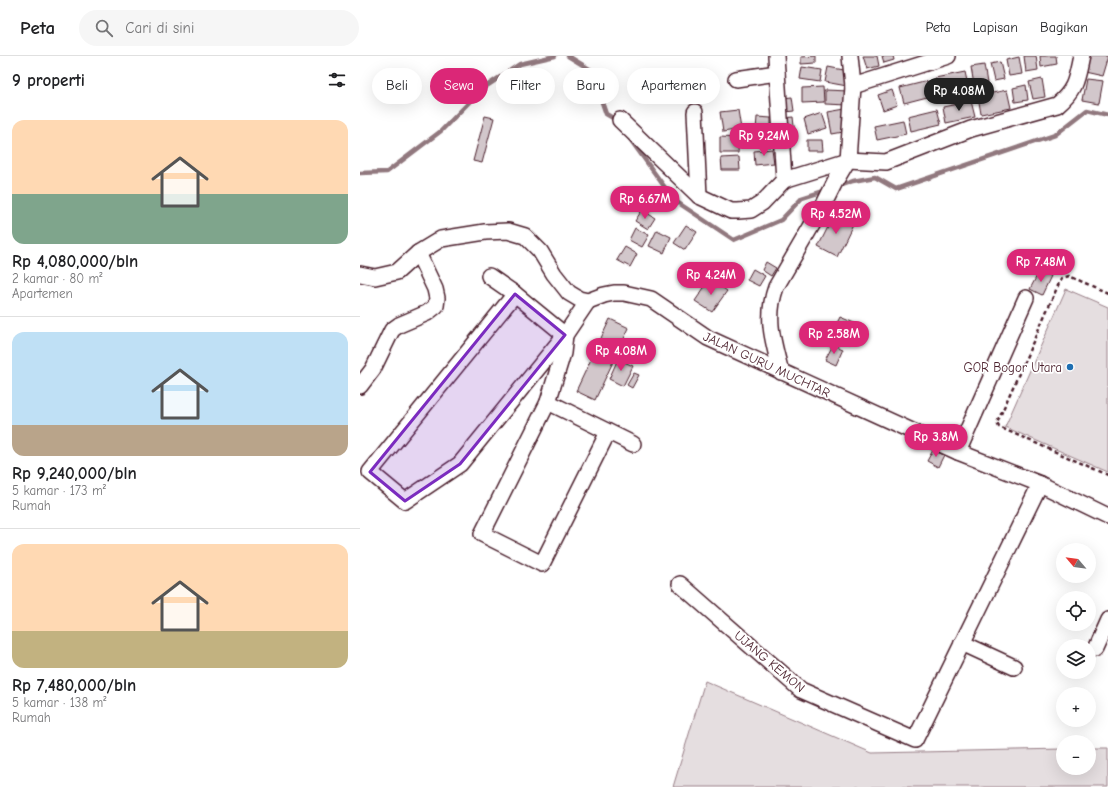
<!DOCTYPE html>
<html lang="id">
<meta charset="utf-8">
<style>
:root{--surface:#fff;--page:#f6f6f6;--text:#202124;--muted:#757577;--line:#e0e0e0;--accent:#db2777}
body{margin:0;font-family:"Comic Neue",sans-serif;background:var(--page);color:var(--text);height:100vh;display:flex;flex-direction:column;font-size:15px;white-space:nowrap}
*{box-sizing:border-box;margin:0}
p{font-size:13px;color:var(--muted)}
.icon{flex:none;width:22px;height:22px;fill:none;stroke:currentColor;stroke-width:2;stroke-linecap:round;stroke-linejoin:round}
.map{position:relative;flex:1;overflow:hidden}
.details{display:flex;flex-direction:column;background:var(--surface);width:360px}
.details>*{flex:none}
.hud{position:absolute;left:12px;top:12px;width:380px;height:36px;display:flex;gap:8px}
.needle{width:26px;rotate:299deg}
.controls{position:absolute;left:696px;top:487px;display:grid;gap:8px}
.controls a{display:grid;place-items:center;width:40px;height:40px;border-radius:50%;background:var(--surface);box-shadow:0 4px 16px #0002;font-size:20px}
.price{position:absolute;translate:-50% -34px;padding:0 9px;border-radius:14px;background:var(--accent);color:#fff;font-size:13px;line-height:26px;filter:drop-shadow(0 1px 2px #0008)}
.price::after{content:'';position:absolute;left:50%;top:24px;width:12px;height:9px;margin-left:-6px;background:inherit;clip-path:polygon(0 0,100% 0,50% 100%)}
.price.on{background:#222;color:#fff}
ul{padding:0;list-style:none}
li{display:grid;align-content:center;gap:8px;height:212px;padding:0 12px}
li+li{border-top:1px solid var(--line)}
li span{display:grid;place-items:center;height:124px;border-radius:12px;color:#555}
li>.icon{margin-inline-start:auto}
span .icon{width:72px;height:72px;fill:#fffc;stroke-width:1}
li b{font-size:17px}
h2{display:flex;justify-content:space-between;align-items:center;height:48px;padding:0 12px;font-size:17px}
.chip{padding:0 14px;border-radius:18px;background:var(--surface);box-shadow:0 4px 16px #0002;font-size:14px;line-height:36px}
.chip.on{background:var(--accent);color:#fff}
header{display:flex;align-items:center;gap:24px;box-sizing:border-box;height:56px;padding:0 20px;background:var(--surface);border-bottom:1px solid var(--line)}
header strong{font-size:19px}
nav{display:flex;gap:22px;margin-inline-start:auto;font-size:14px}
.search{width:280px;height:36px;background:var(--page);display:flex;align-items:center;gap:10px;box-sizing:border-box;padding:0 14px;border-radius:22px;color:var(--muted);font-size:15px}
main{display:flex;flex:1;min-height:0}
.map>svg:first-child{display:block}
</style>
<header>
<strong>Peta</strong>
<div class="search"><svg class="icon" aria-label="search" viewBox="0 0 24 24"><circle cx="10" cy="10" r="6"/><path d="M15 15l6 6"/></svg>Cari di sini</div>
<nav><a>Peta</a><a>Lapisan</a><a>Bagikan</a></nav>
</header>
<main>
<section class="details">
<h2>9 properti<svg class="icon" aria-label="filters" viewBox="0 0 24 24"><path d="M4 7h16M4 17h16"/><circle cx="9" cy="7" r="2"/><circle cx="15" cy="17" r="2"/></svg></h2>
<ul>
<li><span style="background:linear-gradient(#ffd9b3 60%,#7fa58c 0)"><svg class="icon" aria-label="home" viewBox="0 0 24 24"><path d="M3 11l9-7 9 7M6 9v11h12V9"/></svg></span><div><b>Rp 4,080,000/bln</b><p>2 kamar · 80 m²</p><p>Apartemen</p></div></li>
<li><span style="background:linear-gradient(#bfe0f5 75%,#b9a48a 0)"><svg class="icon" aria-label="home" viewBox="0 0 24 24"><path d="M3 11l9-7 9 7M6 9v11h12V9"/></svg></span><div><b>Rp 9,240,000/bln</b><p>5 kamar · 173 m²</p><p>Rumah</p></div></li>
<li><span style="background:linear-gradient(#ffd9b3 70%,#c2b280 0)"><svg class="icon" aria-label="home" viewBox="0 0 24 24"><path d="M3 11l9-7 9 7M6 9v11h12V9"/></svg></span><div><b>Rp 7,480,000/bln</b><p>5 kamar · 138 m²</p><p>Rumah</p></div></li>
</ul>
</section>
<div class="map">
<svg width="748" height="731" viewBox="0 0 748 731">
<rect width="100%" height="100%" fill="#fff"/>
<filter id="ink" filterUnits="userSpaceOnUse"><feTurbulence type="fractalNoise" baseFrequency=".025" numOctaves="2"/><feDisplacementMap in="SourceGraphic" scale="8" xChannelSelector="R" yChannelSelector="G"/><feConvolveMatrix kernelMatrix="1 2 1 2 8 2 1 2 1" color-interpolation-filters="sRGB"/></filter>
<g filter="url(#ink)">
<g fill="#e5dee0" stroke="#987e86">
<polygon points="706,233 748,251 748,416 645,371"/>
<polygon points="345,625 512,697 703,693 703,712 729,712 729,692 748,692 748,731 313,731"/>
</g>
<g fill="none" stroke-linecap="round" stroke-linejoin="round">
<g stroke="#91787e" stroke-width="4.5">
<polyline points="208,0 231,14 246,58 258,65"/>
<polyline points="267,79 314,144 374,184 421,164 442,142 467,134"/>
<polyline points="0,117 27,116 81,75 122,33 160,8 195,0"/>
<polyline points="476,131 493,125 515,121 536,133 695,79 727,54 748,59"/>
</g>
</g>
<g fill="#d2c7cb" stroke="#4a1f2b">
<polygon points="456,0 456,7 441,8 441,1"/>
<polygon points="503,0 517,0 519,10 507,13"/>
<polygon points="522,0 533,0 534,4 524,7"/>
<polygon points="664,0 676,0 678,14 666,16"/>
<polygon points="680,0 696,0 697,8 681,11"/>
<polygon points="728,0 748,0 742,20 724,16"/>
<polygon points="659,1 662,18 649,20 646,4"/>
<polygon points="640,6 644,23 634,25 630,8"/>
<polygon points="624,9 627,27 614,29 611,11"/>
<polygon points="442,11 462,14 460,26 440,23"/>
<polygon points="468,11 489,15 487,30 465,26"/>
<polygon points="605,16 609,34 579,40 575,22"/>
<polygon points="682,23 685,41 673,43 669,26"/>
<polygon points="726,23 743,25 739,47 722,44"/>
<polygon points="568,25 571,40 544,47 540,32"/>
<polygon points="666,29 668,44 655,46 653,32"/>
<polygon points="463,31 464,46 442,47 442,32"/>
<polygon points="465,34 489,35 488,49 465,48"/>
<polygon points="532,34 537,49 523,54 518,39"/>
<polygon points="647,34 651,52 621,58 618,40"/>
<polygon points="432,41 434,55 425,56 423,42"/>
<polygon points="611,45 615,61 586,67 583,51"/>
<polygon points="485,53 489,75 472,78 468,56"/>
<polygon points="577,53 581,68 551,75 548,60"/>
<polygon points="378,54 381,73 363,76 360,56"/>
<polygon points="462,57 467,72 448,78 444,63"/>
<polygon points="125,60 134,62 122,107 113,105"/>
<polygon points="397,61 411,62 411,75 396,74"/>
<polygon points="433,61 435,79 426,80 423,62"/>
<polygon points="543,64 546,78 517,84 514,70"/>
<polygon points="397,79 412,80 410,91 396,89"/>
<polygon points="360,81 379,82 378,97 360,97"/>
<polygon points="447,84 462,84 463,95 447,95"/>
<polygon points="412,93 414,107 395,109 394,95"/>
<polygon points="379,101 380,114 362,114 361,102"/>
<polygon points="282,154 295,162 288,173 275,165"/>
<polygon points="475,157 494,166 477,201 458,191"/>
<polygon points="326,169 337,176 325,194 314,187"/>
<polygon points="275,172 289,179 282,191 269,184"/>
<polygon points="297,174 311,181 304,197 289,190"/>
<polygon points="265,191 277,198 270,211 257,204"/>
<polygon points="406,206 416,212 411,220 402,214"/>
<polygon points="358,210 367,216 360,227 351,221"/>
<polygon points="393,213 405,220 399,230 387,224"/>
<polygon points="680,214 691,220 682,239 670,233"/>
<polygon points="350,223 367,235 352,256 335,245"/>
<polygon points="480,261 499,269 490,288 471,279"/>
<polygon points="250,263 269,272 235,344 216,335"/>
<polygon points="473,289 483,293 476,309 465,304"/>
<polygon points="258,303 273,310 263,330 249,323"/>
<polygon points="274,317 279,319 272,332 267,329"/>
<polygon points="573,394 584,399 578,411 567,405"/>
</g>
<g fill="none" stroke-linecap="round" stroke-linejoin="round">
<g stroke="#4a1f2b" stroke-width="18">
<g id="street">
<polyline points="416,0 424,124"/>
<polyline points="376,23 417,17"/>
<polyline points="493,30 588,0"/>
<polyline points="335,56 339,140"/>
<path d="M260 64 339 140 371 155H378L391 154 402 147 424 124 488 104 526 106 611 73 697 49C716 33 716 23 721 0"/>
<polyline points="0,218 15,221 37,216 58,197 81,183 125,176 148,175 165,180 180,195 194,218 209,237 219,243 228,245 244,239 254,237 264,237 291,243 348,282 598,396 680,428 748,461"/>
<polyline points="129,220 155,238 205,279 203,297 188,346 122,478 182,508 248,376"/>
<polyline points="155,238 10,416 45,445 100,408 205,279 228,245"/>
<path d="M421 316C413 285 405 262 416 231L463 150 475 126 488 104 493 30 490 0"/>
<polyline points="0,330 13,313 32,274 39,269 67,257 76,250 77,242 75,233 58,197"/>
<polyline points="188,346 273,388"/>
<polyline points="598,396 666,242"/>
<polyline points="320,528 441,634 555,684 680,428"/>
<polyline points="602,587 654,611"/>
<polyline points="735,593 748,564"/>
</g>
</g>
<polyline stroke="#4a1f2b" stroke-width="2.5" stroke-dasharray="4 3" stroke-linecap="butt" points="748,237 709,220 702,222 700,225 637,367 639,371 748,419"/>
<use href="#street" stroke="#fff" stroke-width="15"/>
</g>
</g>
<path fill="#7b2cbf" fill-opacity="0.2" stroke="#7b2cbf" stroke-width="3" stroke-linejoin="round" d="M155 238 205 279 100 408 45 445 10 416Z"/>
<circle fill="#1f6fb2" stroke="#fff" stroke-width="1.5" cx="710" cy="311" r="4"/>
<g text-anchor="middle" stroke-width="3.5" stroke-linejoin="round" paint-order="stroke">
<g font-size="13" fill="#4a1f2b" stroke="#fff">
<text transform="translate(407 308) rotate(25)" y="5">JALAN GURU MUCHTAR</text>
<text transform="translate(410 605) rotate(40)" y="5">UJANG KEMON</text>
</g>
<g font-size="13" fill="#4a1f2b" stroke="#fff" text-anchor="end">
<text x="702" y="316">GOR Bogor Utara</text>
</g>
</g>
</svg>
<div class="controls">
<a><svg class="needle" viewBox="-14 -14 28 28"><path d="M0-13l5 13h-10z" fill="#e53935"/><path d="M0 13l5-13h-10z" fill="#757577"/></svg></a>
<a><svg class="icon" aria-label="locate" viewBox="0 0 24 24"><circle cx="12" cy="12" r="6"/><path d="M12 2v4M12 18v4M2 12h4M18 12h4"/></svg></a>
<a><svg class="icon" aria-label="layers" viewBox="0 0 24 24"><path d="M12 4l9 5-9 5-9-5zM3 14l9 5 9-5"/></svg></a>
<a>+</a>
<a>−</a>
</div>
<b class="price on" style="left:599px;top:56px">Rp 4.08M</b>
<b class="price" style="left:404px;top:101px">Rp 9.24M</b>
<b class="price" style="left:285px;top:164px">Rp 6.67M</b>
<b class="price" style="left:476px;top:179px">Rp 4.52M</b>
<b class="price" style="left:681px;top:227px">Rp 7.48M</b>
<b class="price" style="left:351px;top:240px">Rp 4.24M</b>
<b class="price" style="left:474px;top:299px">Rp 2.58M</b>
<b class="price" style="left:261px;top:316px">Rp 4.08M</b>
<b class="price" style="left:576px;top:402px">Rp 3.8M</b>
<div class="hud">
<a class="chip">Beli</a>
<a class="chip on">Sewa</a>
<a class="chip">Filter</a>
<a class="chip">Baru</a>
<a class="chip">Apartemen</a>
</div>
</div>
</main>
